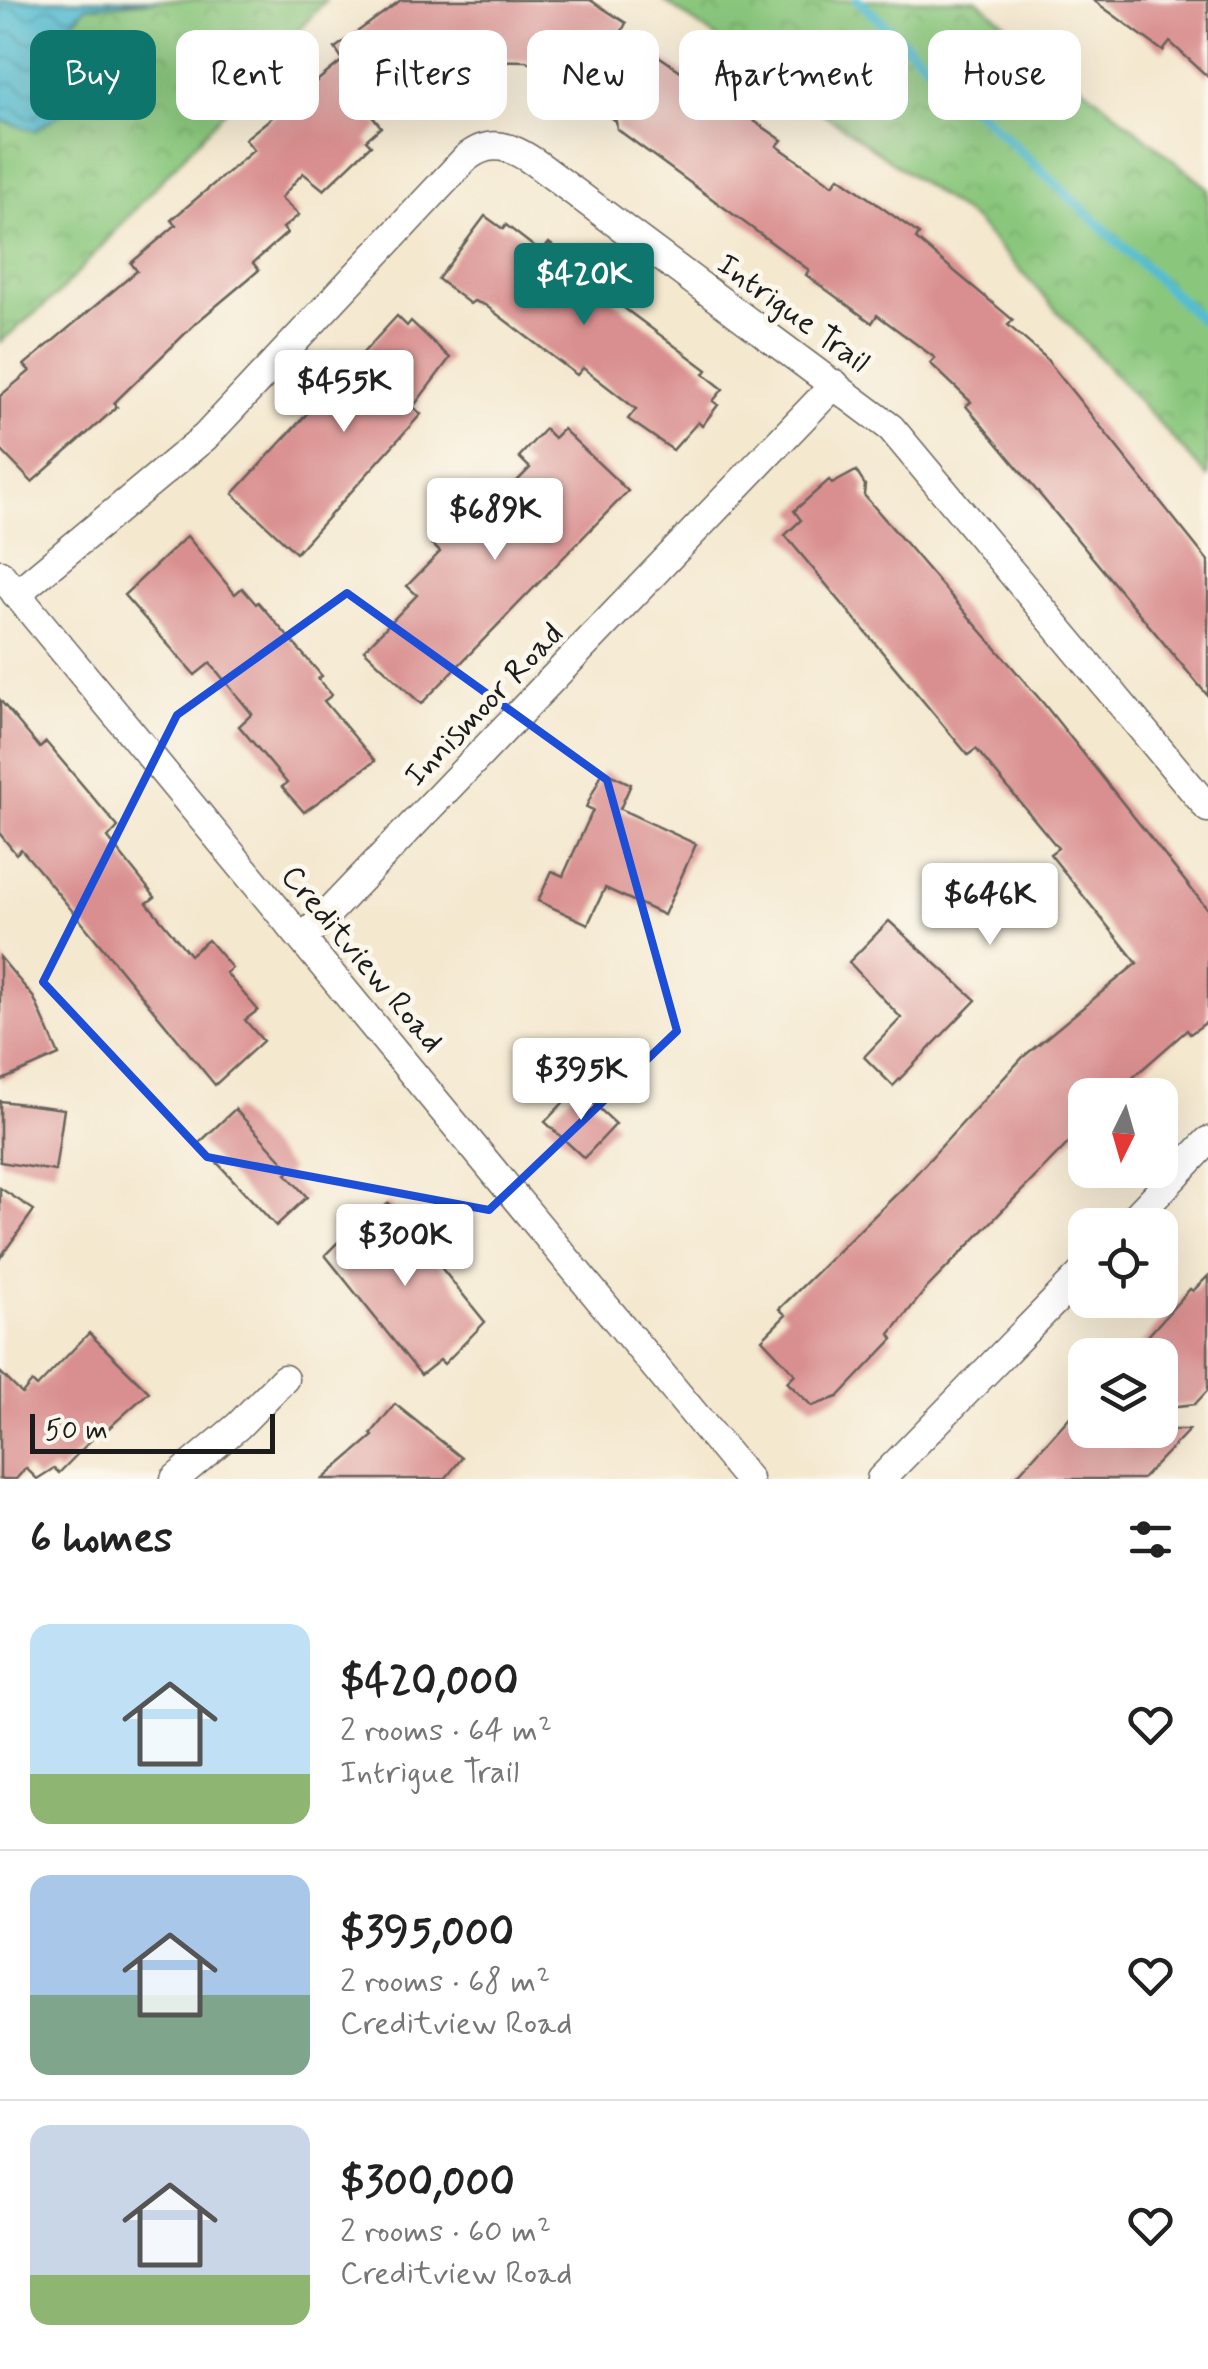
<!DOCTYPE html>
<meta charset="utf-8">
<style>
:root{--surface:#fff;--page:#f6f6f6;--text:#222;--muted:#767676;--line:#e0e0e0;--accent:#0f766e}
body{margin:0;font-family:Mynerve,sans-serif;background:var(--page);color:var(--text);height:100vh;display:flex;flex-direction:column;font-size:38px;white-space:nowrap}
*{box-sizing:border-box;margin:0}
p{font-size:32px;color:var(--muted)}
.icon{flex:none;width:55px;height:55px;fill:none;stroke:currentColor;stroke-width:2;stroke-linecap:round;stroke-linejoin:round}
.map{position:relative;height:1479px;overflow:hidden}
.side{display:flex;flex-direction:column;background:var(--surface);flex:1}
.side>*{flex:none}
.hud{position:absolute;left:30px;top:30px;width:1150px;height:90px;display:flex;gap:20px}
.needle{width:65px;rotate:185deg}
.controls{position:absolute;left:1068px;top:1078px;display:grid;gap:20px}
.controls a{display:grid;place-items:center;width:110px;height:110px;border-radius:20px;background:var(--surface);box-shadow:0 10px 40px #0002;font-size:50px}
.scale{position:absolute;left:30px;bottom:25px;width:245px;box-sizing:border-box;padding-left:10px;border:5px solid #1c1c1c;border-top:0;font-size:28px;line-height:35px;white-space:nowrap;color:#1c1c1c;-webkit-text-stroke:8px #fbf7ec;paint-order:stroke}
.price{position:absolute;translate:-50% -85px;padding:0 22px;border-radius:10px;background:#fff;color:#222;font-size:32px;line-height:65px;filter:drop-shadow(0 2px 5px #0008)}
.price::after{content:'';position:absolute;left:50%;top:60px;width:30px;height:22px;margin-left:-15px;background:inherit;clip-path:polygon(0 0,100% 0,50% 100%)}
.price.selected{background:var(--accent);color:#fff}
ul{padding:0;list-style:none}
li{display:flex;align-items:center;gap:30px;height:250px;padding:0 30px}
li+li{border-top:2px solid var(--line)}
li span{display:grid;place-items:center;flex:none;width:280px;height:200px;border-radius:20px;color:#555}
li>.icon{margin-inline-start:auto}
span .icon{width:120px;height:120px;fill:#fffc;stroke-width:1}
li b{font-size:42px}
h2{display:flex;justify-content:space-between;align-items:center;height:120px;padding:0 30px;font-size:42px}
.tag{padding:0 35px;border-radius:20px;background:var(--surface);box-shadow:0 10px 40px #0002;font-size:35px;line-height:90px}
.tag.selected{background:var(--accent);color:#fff}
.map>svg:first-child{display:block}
</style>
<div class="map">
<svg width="1208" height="1479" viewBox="0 0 1208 1479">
<defs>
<pattern id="park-crowns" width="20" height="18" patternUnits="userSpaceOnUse" patternTransform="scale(2.5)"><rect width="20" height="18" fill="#8ac77d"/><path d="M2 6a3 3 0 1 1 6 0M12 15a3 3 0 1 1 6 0" fill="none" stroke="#76aa6b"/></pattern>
<pattern id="water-waves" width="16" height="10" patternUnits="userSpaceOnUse" patternTransform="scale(2.5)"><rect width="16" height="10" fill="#54bdd1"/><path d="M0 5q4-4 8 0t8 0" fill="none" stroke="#4599a9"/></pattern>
</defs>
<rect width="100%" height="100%" fill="#fbf7ec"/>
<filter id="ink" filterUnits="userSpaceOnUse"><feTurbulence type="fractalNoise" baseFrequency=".01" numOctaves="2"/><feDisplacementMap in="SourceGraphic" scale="20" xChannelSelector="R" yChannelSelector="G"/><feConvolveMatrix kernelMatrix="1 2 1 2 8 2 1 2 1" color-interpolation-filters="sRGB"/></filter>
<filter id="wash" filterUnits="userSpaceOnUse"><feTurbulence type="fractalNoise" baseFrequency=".0048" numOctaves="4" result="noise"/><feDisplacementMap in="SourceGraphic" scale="40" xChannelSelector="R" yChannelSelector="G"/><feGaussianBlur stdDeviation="2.25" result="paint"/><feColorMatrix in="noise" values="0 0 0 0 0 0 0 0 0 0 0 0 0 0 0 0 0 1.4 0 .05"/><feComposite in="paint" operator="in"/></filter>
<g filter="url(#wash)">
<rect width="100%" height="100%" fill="#f4e8cf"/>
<g fill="url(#park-crowns)" stroke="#53724c" stroke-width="2.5">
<polygon points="0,0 326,0 57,295 0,342"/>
<polygon points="663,0 977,0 1208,188 1208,477 975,221"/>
</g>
<polygon fill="url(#water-waves)" stroke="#386c76" stroke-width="2.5" points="0,0 159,0 86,7 53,46 71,107 35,131 0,120"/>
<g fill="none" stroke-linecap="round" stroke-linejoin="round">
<polyline stroke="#54bdd1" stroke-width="10" points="858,0 1208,326"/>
</g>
<g id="blocks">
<g fill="#d98f8f">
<polygon points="401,0 590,0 626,23 622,31 782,140 777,146 833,185 839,177 919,234 916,239 1013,320 1008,325 1044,356 1208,561 1208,696 966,406 971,402 930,363 935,358 877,315 872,323 806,275 809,270 617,129 616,121 593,106 595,102 567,89 570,82 526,61 473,60 461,66 459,62 422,77 373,117 381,127 366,140 371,145 324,190 303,173 281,198 299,215 283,228 287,233 253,263 259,270 197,322 114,403 117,407 32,482 0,449 0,396 30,371 24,365 137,271 131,263 176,225 171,220 254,150 245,139 343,60 335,48"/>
<polygon points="1093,0 1208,0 1208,77 1170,42 1163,51"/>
<polygon points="485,216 503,229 506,225 537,249 544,249 549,243 608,288 604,293 707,370 704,374 723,389 713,401 718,405 702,426 698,422 673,450 628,419 636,409 583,368 577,375 485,305 474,301 470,304 438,279"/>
<polygon points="397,316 407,326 411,321 450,358 413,407 421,414 296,553 233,494"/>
<polygon points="545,429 554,438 563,429 628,491 421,704 364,650 417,595 407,586 440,552 432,544 458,516 468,525 476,516 480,519 530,468 519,457"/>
<polygon points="856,471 865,485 864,495 1044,704 1208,910 1208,1021 1190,1034 1187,1030 1113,1095 1085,1095 1085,1126 926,1289 890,1334 893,1339 838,1397 812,1406 787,1382 795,1374 762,1339 786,1315 779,1309 906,1185 1023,1057 1137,963 1050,854 1058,848 976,749 968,755 785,535 801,520 794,511 829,480 832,484"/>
<polygon points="187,536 235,594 242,588 256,604 258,602 322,676 318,679 332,695 324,701 375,761 304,812 282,787 287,783 239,726 252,714 210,663 195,675 124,595"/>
<polygon points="0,700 40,748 46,742 118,827 108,838 155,897 147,903 190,955 208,940 232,968 226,973 258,1010 245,1020 263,1041 215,1085 38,869 21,849 16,854 0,834"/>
<polygon points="603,771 631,784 620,809 696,844 664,915 605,888 588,924 538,901 552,871 563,876 593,810 586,807"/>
<polygon points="889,921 976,1000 893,1086 864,1057 901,1018 849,962"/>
<polygon points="0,957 34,998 59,1055 0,1081"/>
<polygon points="577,1088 616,1124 584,1158 545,1122"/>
<polygon points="0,1101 64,1109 55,1171 0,1162"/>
<polygon points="235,1109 291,1170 286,1174 307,1197 276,1226 199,1143"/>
<polygon points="0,1188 34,1210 0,1258"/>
<polygon points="389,1203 485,1322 444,1364 440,1360 421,1375 325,1255 360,1220 363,1224"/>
<polygon points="1208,1276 1208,1390 1195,1404 1160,1408 1160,1355 1131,1355 1190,1289 1193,1291"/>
<polygon points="89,1333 149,1392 100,1436 97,1434 59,1473 54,1468 37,1479 26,1468 16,1479 0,1479 0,1372 22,1394 32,1382 37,1387"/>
<polygon points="1085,1400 1085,1430 1189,1430 1142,1479 1014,1479"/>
<polygon points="395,1404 462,1458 445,1479 323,1479 373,1436 371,1434"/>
</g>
</g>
</g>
<g filter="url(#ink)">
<use href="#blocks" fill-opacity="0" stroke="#68635b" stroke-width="2.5"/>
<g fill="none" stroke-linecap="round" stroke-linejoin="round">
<g stroke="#68635b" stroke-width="31">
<g id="minor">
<polyline points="0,574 748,1479"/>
<path d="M16 594 205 437 466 158C491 137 513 147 537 164L891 428 1208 808"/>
<polyline points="303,939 835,384"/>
<polyline points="1128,1225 1208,1141"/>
<polyline points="175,1479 238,1426 284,1379"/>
<polyline points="881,1479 1085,1270"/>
</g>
</g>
<use href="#minor" stroke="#fff" stroke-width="28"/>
</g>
</g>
<path fill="none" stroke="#1d4ed8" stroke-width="8" stroke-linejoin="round" d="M347 593 607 780 677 1031 489 1210 207 1157 43 982 177 715Z"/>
<g text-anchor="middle" stroke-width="10" stroke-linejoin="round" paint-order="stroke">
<g font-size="32" fill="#1c1c1c" stroke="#fbf7ec">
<text transform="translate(794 312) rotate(36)" y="11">Intrigue Trail</text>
<text transform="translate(483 704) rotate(-46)" y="11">Innismoor Road</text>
<text transform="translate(363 958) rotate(50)" y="11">Creditview Road</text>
</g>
</g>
</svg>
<div class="controls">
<a><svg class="needle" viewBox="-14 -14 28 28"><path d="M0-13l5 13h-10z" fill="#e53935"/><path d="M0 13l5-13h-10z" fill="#767676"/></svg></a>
<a><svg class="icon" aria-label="locate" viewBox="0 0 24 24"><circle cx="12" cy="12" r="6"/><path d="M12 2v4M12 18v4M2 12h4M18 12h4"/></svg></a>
<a><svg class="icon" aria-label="layers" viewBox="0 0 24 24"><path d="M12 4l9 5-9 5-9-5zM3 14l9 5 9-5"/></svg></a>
</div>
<div class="scale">50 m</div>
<b class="price selected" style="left:584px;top:328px">$420K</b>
<b class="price" style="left:344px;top:435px">$455K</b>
<b class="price" style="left:495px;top:563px">$689K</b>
<b class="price" style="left:990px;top:948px">$646K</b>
<b class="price" style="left:581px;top:1123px">$395K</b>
<b class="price" style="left:405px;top:1289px">$300K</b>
<div class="hud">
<a class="tag selected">Buy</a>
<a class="tag">Rent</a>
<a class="tag">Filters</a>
<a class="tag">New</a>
<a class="tag">Apartment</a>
<a class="tag">House</a>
</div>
</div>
<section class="side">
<h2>6 homes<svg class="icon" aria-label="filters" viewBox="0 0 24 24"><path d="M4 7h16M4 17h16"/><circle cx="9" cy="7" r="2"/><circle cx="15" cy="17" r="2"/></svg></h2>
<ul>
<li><span style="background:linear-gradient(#bfe0f5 75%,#8fb573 0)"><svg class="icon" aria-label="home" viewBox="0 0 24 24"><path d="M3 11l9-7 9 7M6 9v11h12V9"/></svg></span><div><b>$420,000</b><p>2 rooms · 64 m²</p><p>Intrigue Trail</p></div><svg class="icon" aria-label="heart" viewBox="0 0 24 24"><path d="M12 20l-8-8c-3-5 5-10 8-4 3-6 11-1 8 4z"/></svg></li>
<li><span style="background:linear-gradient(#a9c7e8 60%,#7fa58c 0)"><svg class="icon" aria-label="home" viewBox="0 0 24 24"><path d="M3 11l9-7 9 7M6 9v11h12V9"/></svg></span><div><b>$395,000</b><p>2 rooms · 68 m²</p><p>Creditview Road</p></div><svg class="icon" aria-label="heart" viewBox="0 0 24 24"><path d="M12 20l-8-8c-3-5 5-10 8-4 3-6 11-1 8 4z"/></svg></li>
<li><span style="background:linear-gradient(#c9d6e8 75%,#8fb573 0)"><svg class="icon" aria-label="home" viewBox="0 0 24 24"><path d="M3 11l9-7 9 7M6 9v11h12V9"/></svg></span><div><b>$300,000</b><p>2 rooms · 60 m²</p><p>Creditview Road</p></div><svg class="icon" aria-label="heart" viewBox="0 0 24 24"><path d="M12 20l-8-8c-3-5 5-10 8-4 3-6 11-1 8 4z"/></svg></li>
</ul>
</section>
